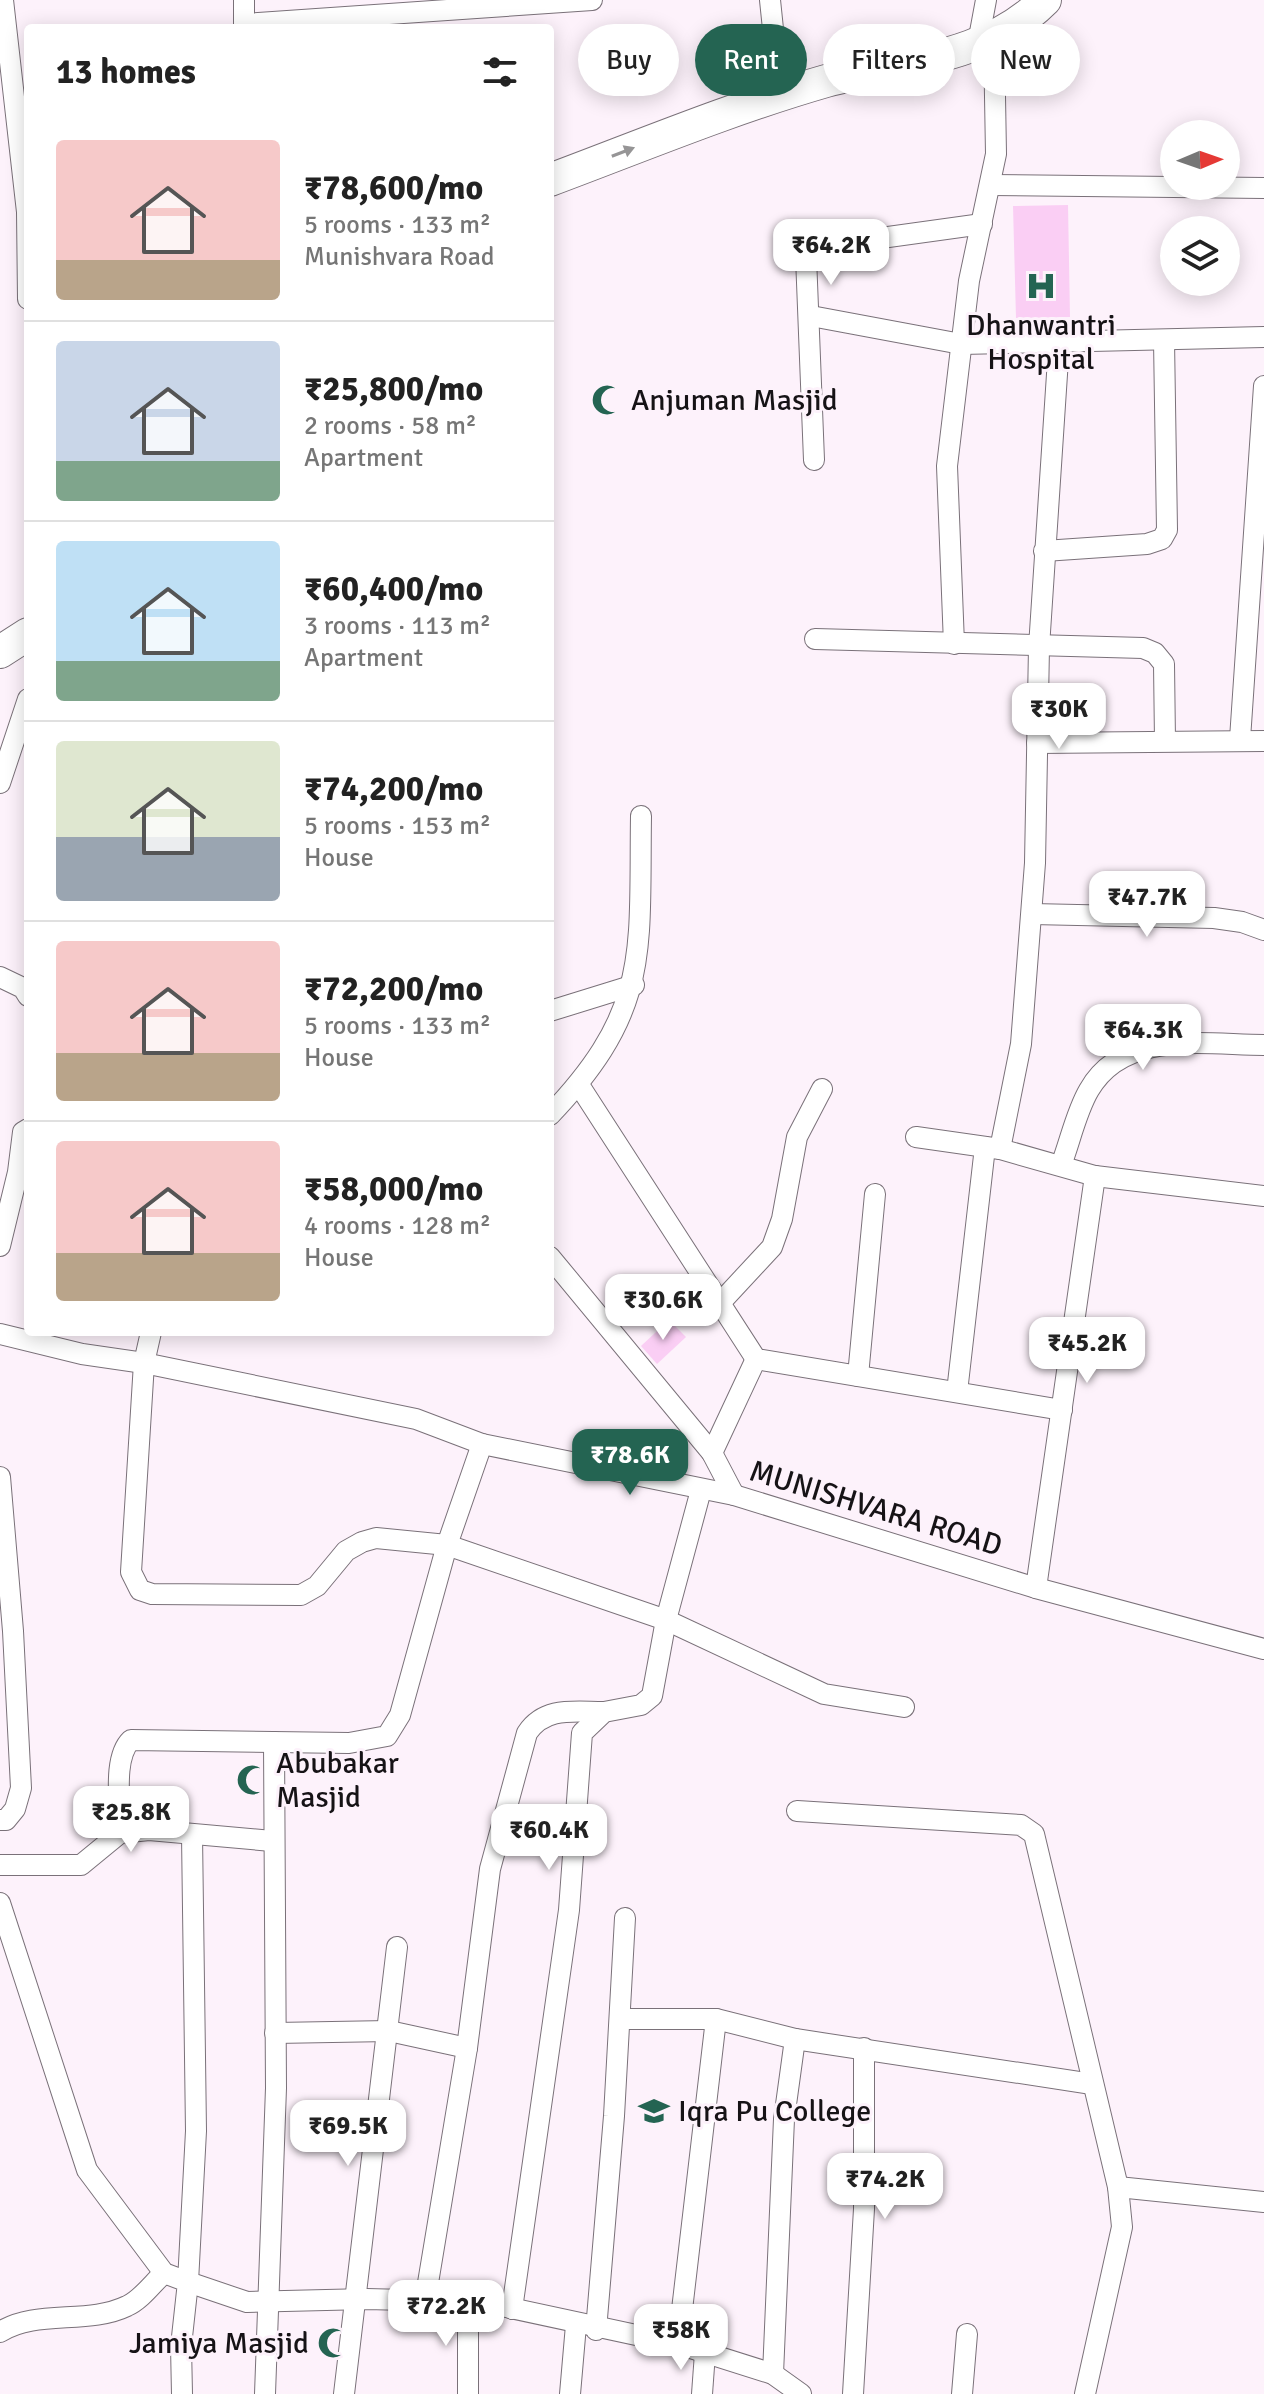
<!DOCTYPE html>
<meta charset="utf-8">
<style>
:root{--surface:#fff;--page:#f2f2f2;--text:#222;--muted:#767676;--line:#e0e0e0;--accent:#246452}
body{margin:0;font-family:Signika,sans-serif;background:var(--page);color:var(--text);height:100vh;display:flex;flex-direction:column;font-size:30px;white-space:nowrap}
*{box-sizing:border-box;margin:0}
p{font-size:26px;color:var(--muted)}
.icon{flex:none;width:44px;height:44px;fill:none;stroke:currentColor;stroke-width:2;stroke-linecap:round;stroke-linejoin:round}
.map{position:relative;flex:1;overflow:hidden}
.details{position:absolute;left:24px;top:24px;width:530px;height:1312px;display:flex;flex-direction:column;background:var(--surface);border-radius:8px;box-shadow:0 4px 20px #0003}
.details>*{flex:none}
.banner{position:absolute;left:578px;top:24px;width:566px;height:72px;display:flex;gap:16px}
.needle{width:52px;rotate:88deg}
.controls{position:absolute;left:1160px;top:120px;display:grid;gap:16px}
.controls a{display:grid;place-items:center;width:80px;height:80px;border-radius:50%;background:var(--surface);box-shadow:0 4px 20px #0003;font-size:40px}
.price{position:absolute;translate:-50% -68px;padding:0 18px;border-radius:16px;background:#fff;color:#222;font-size:26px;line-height:52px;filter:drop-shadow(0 2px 4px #0008)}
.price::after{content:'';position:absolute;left:50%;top:48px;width:24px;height:18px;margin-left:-12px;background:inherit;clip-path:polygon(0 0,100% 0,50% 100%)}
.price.active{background:var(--accent);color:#fff}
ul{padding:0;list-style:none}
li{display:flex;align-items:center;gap:24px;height:200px;padding:0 32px}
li+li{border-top:2px solid var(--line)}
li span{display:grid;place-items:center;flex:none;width:224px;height:160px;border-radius:8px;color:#555}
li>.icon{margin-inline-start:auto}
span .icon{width:96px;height:96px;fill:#fffc;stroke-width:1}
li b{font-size:34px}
h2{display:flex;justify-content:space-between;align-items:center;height:96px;padding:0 32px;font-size:34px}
.pill{padding:0 28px;border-radius:36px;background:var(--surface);box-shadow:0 4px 20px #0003;font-size:28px;line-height:72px}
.pill.active{background:var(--accent);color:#fff}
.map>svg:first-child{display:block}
</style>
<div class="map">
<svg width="1264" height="2394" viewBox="0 0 1264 2394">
<rect width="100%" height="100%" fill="#fdf2fb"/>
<g fill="#facef4">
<polygon points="1068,205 1070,317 1016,318 1013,206"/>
<polygon points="669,1320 686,1337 657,1364 641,1346"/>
</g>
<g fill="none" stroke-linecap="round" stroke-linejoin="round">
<g stroke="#7a7179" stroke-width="22">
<g id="minor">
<polyline points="3,0 27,212 28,299"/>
<polyline points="244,0 244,28"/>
<polyline points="770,0 780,97"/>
<polyline points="244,24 592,0"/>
<polyline points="978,43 986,0"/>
<polyline points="990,185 1264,188"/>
<polyline points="811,316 961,344 1264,337"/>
<polyline points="814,460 806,257 845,243 982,224"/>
<polyline points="1044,551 1147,544 1162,539 1167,530 1164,340"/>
<polyline points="815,639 1143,648 1155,653 1164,664 1165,741"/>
<polyline points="954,644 947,466 969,281 996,154 994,39"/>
<polyline points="1240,739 1264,386"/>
<polyline points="1037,743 1264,741"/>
<polyline points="0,783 28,699"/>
<polyline points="1032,914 1214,918 1242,922 1264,930"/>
<polyline points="0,977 23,988 28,996"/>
<polyline points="550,1011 634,985"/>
<polyline points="579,1085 756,1359"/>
<path d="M550 1115C651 1009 639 953 641 816"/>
<polyline points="916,1137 1000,1149 1095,1176 1264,1196"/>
<polyline points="1000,1149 1021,1044 1035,863 1039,647 1059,344"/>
<path d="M1061 1165C1070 1142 1076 1112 1089 1090 1124 1029 1205 1045 1264 1045"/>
<polyline points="0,1246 18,1172 23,1132 28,1129"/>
<polyline points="550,1257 712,1453 734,1495"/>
<polyline points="720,1303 772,1247 782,1219 797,1137 822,1089"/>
<polyline points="151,1332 144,1363 131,1572 140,1590 152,1594 301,1595 317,1586 346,1551 362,1542 376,1538 447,1545 666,1620 824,1694 904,1707"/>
<polyline points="0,1334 82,1354 144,1363 416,1419 482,1444 734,1495 1036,1588 1264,1649"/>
<polyline points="858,1376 875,1194"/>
<polyline points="957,1392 985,1147"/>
<polyline points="712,1453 756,1359 1062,1410"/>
<polyline points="0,1477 13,1631 21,1788 15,1809 6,1820 0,1820"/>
<polyline points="1036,1588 1095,1176"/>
<polyline points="797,1811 1021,1825 1034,1834 1118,2187 1122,2227 1085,2394"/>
<path d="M120 1833C121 1807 112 1758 131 1740L349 1743 387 1736 400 1715 447 1545 482 1444"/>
<polyline points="192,1835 196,2131 188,2282 247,2302 367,2299 483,2302 678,2344 773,2374 801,2394"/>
<polyline points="0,1865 81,1865 120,1833 149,1830 272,1841"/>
<polyline points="0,1903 87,2170 164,2273 188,2282 181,2346 182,2394"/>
<polyline points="620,2019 716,2019 795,2039 1092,2084"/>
<polyline points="275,2033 389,2031 467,2048"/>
<polyline points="1118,2187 1264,2202"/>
<path d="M425 2301 467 2048 490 1869 527 1733C545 1706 574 1712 604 1712"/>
<polyline points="468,2302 468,2394"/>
<polyline points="512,2309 569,1910 582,1733 604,1712 641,1705 652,1696 666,1620 701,1490"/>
<polyline points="596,2330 614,2116 625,1918"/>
<path d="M0 2332C36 2309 88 2325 127 2306 141 2300 153 2283 164 2273"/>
<polyline points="678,2344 716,2019"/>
<polyline points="773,2374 784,2119 795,2039"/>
<polyline points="265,2394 276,2088 274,1742"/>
<polyline points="344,2394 397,1947"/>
<polyline points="570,2394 576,2325"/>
<polyline points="702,2394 705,2353"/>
<polyline points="853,2394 864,2209 864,2048"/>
<polyline points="962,2394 967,2334"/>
</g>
</g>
<g stroke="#7a7179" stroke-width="34">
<g id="primary">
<path d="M550 180C641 146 732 108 826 81 904 60 985 60 1045 0"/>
<polyline points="0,652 28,634"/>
</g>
</g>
<use href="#minor" stroke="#fff" stroke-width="20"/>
<use href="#primary" stroke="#fff" stroke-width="32"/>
</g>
<defs><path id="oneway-solid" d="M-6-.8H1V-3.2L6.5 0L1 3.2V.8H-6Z" transform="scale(2)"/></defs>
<use fill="#969596" href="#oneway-solid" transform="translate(623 152) rotate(-21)"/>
<defs>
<g id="hospital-bare" transform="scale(2.4)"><path d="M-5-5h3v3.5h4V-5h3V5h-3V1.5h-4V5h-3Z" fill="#246452" stroke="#fdf2fb" stroke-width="2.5" paint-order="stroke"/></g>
<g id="mosque-bare" transform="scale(2.4)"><path d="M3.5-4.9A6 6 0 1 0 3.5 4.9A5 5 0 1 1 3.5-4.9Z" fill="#246452" stroke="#fdf2fb" stroke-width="2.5" paint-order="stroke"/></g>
<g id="university-bare" transform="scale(2.4)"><path d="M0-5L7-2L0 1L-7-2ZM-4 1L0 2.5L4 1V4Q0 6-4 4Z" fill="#246452" stroke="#fdf2fb" stroke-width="2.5" paint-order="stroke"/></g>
</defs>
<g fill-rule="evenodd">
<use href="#hospital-bare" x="1041" y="286"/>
<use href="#mosque-bare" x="607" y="400"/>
<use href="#mosque-bare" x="252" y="1780"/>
<use href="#university-bare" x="654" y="2111"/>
<use href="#mosque-bare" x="333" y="2343"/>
</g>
<g text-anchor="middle" stroke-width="6" stroke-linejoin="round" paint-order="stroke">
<g font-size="30" fill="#161316" stroke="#fdf2fb" text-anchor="start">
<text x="1041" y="335" text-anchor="middle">Dhanwantri<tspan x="1041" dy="34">Hospital</tspan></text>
<text x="631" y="410">Anjuman Masjid</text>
<text x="276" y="1773">Abubakar<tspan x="276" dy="34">Masjid</tspan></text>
<text x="678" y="2121">Iqra Pu College</text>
<text x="309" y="2353" text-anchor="end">Jamiya Masjid</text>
</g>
<g font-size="30" fill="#161316" stroke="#fdf2fb">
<text transform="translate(876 1508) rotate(17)" y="10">MUNISHVARA ROAD</text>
</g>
</g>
</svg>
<div class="controls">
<a><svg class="needle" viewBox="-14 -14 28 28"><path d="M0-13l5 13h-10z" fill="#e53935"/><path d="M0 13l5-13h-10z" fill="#767676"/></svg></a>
<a><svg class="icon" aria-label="layers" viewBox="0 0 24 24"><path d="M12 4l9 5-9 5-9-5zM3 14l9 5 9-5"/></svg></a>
</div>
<b class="price" style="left:831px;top:287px">₹64.2K</b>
<b class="price" style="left:1059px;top:751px">₹30K</b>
<b class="price" style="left:1147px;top:939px">₹47.7K</b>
<b class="price" style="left:1143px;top:1072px">₹64.3K</b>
<b class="price" style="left:663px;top:1342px">₹30.6K</b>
<b class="price" style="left:1087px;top:1385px">₹45.2K</b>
<b class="price active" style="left:630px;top:1497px">₹78.6K</b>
<b class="price" style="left:131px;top:1854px">₹25.8K</b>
<b class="price" style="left:549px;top:1872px">₹60.4K</b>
<b class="price" style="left:348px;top:2168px">₹69.5K</b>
<b class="price" style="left:885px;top:2221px">₹74.2K</b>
<b class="price" style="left:446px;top:2348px">₹72.2K</b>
<b class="price" style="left:681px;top:2372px">₹58K</b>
<div class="banner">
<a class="pill">Buy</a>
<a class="pill active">Rent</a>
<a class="pill">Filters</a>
<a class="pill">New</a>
</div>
<section class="details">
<h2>13 homes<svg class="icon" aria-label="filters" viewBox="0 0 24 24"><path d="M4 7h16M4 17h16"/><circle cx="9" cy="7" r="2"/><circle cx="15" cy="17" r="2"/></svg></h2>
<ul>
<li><span style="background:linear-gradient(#f6c9c9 75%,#b9a48a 0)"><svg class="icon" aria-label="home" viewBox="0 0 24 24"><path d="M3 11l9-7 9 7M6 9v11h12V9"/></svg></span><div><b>₹78,600/mo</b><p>5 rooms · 133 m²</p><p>Munishvara Road</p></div></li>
<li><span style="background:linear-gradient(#c9d6e8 75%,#7fa58c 0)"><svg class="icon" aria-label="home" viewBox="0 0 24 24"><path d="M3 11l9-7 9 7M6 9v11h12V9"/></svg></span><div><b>₹25,800/mo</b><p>2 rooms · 58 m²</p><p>Apartment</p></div></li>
<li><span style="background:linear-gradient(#bfe0f5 75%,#7fa58c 0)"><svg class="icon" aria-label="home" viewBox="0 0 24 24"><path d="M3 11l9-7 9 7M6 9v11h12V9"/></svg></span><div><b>₹60,400/mo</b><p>3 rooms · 113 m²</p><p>Apartment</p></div></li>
<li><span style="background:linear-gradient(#dfe7d0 60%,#9aa5b1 0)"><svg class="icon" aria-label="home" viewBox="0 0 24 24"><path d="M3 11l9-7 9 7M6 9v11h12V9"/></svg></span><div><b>₹74,200/mo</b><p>5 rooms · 153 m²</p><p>House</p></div></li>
<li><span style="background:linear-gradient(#f6c9c9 70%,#b9a48a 0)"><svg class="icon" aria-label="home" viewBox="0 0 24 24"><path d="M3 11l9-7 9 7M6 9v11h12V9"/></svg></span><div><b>₹72,200/mo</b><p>5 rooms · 133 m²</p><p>House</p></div></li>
<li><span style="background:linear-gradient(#f6c9c9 70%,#b9a48a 0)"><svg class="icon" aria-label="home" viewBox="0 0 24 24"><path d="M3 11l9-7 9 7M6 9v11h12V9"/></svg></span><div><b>₹58,000/mo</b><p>4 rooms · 128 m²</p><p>House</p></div></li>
</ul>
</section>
</div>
